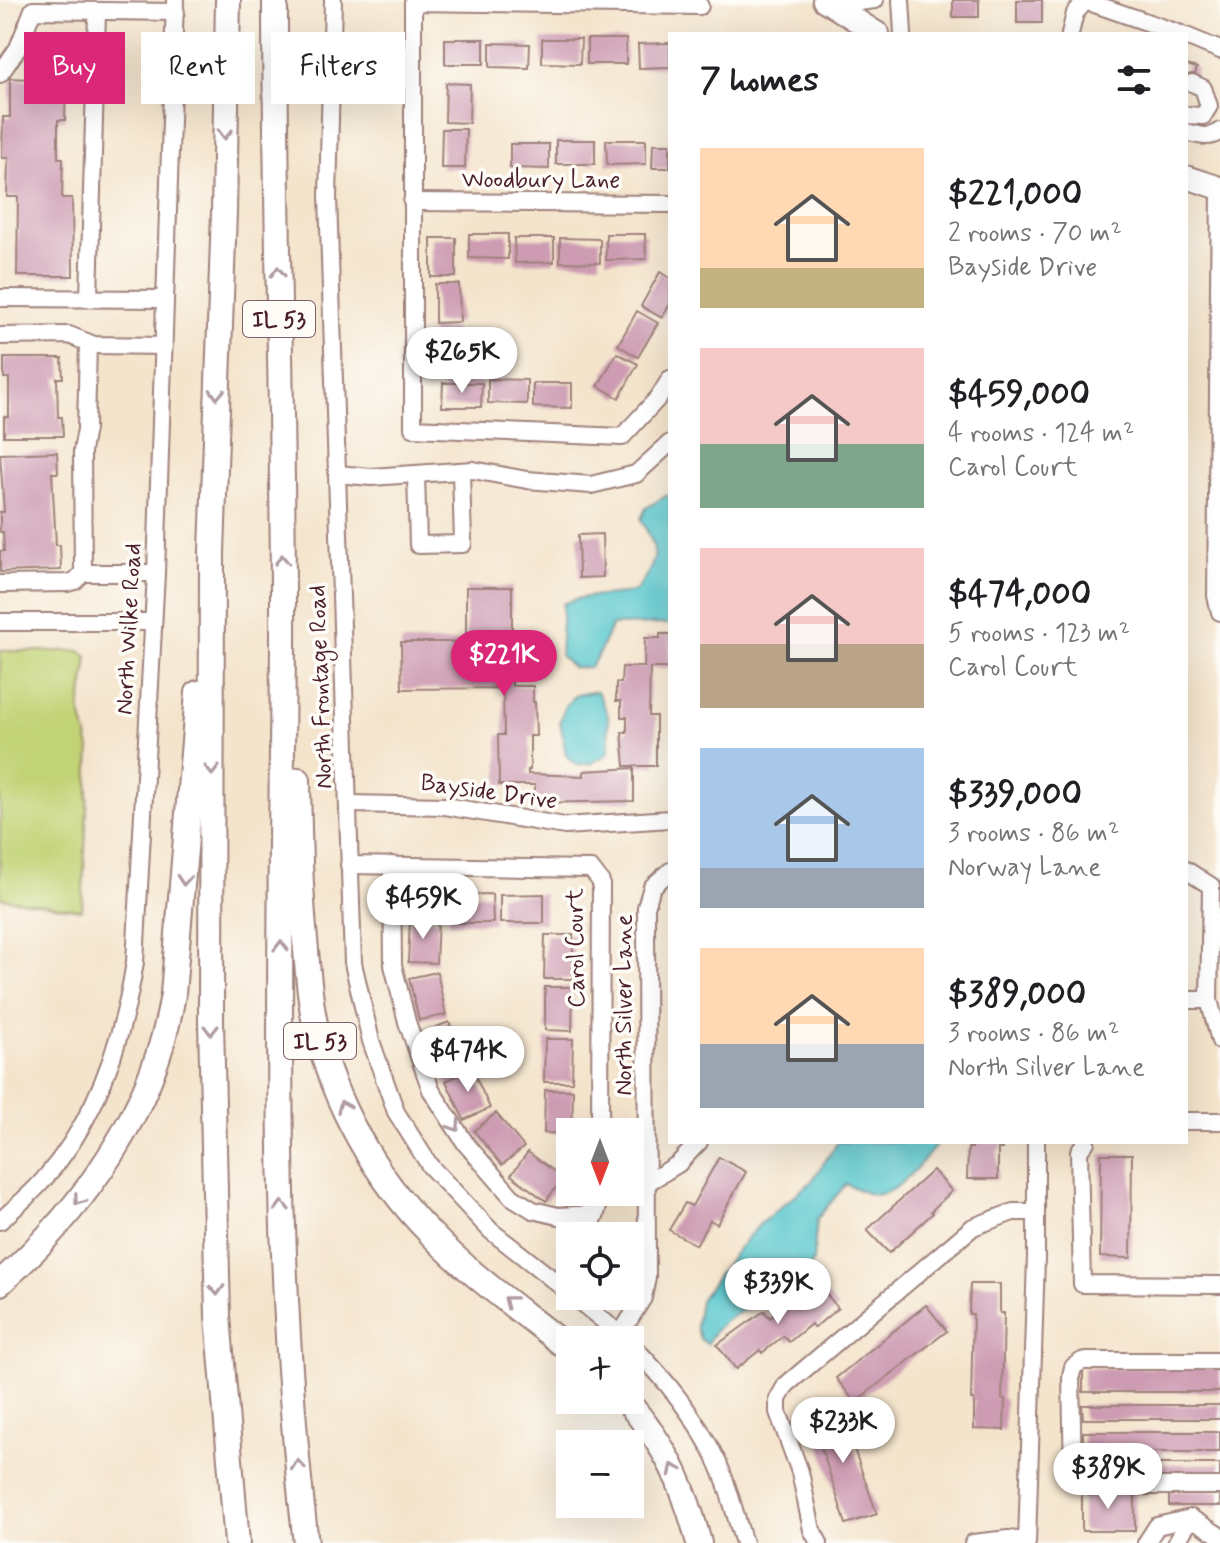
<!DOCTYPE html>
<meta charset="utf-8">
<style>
:root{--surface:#fff;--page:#f6f6f6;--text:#202124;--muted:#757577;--accent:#db2777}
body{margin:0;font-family:Mynerve,sans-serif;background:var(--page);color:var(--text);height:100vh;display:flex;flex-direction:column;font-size:30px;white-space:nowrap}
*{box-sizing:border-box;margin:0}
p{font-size:26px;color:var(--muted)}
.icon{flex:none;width:44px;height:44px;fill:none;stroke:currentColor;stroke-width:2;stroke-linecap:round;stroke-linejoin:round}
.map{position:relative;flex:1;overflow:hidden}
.sheet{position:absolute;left:668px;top:32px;width:520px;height:1112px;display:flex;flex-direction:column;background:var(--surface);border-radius:0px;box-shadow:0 8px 32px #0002}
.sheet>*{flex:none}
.banner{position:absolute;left:24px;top:32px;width:524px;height:72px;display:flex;gap:16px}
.needle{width:52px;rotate:180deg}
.buttons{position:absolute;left:556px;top:1118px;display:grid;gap:16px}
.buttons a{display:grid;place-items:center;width:88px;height:88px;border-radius:0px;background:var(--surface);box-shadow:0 8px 32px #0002;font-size:40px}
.price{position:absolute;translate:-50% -68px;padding:0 18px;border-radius:28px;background:#fff;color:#222;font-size:26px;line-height:52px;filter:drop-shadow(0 2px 4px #0008)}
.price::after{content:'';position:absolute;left:50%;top:48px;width:24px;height:18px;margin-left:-12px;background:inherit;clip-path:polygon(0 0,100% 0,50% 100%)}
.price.current{background:var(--accent);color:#fff}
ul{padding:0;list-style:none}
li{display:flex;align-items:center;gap:24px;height:200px;padding:0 32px}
li span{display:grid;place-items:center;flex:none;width:224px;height:160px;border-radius:0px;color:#555}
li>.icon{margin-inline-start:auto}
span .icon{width:96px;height:96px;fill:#fffc;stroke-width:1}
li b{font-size:34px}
h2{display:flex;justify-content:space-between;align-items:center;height:96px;padding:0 32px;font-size:34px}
.tag{padding:0 28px;border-radius:0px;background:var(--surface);box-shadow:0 8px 32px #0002;font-size:28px;line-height:72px}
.tag.current{background:var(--accent);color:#fff}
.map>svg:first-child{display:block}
</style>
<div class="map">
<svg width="1220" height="1543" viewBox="0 0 1220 1543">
<rect width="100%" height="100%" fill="#fdfcf7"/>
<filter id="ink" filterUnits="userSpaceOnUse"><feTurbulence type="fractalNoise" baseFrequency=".0125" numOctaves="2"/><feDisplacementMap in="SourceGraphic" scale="16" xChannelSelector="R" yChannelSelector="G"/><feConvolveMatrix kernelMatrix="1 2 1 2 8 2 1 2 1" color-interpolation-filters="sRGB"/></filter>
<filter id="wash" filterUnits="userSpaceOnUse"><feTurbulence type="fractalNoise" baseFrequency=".006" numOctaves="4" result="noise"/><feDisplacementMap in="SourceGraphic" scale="32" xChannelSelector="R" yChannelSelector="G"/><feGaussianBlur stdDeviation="1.8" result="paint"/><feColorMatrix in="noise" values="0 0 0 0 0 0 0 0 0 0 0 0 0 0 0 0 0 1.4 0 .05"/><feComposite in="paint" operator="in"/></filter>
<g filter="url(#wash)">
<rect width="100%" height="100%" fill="#f4e4cc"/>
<polygon fill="#c2d376" stroke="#867950" stroke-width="2" points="0,651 80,651 88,657 80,709 90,748 82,910 0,898"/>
<g fill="#59c7cd" stroke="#52737c" stroke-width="2">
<path d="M668 495 670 496V624L612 625 597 657 590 667 573 668 560 655 563 604C586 592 611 599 636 591 659 557 660 556 641 519L646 508Z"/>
<polygon points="597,691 608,715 609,753 592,763 577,765 566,755 560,721 565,706 575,695"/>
<path d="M838 1142H937L935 1147C920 1163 895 1200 870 1194 862 1192 854 1187 846 1184L817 1219 813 1261 798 1291C765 1303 722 1310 707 1344L700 1339 696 1325 700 1300 737 1250 760 1224 811 1182Z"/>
</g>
<g id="blocks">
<g fill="#cd9bb2">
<rect x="953" y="0" width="26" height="17"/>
<rect x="1017" y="0" width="25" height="23"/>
<rect x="445" y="39" width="39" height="25"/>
<polygon points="542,39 581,39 580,64 542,63"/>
<rect x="587" y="39" width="39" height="25"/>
<polygon points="28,41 84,42 83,82 66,82 65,120 58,120 58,158 63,158 62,198 72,198 73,276 17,276 18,197 7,197 8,158 2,158 3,117 10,117 10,78 28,79"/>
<polygon points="490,43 530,44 529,68 490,67"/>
<polygon points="670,43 670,67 639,68 638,44"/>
<polygon points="1186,65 1197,68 1190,88 1186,86"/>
<polygon points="446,83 470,84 469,123 445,122"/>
<polygon points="442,129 466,129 465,168 441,168"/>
<rect x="556" y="140" width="39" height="24"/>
<polygon points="606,140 646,140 646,164 607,165"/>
<polygon points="510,144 549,144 549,169 510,168"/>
<polygon points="653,144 670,144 670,168 652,168"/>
<polygon points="469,234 508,234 508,259 469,258"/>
<polygon points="606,234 645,234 646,259 606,260"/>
<rect x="431" y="238" width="25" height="39"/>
<polygon points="514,238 554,238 554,262 515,263"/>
<polygon points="560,238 600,239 600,263 560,262"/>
<polygon points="660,272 670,278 670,304 662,318 641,306"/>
<polygon points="435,284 459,284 460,322 435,323"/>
<polygon points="637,311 658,323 638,357 618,345"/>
<polygon points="455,329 456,368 431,369 431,330"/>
<polygon points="617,353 638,364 619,398 598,386"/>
<polygon points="4,358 62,358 63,378 57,378 58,417 62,417 63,436 4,436 4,417 9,417 9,378 4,378"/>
<polygon points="488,379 527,380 527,404 488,403"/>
<polygon points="443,383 482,383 481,407 442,407"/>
<polygon points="533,383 572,383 572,408 533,407"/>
<polygon points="57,452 58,473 52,473 56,545 60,545 61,570 0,572 0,551 4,551 3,532 0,532 0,512 4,512 0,454"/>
<polygon points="602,534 603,577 579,578 578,535"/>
<polygon points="466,587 512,587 512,686 533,686 533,702 535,702 536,736 530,736 530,770 528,770 528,774 584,776 584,771 634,768 634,801 535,803 535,785 499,785 498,735 504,735 503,688 402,689 401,642 466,642"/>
<polygon points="660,634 670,634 670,668 650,668 649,716 656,716 656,766 625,766 622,732 627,732 627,717 621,717 621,701 616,701 616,683 621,683 622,667 644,667 645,638 660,638"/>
<polygon points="492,894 493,923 449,923 449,895"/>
<polygon points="544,894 544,923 500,923 500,895"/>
<polygon points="410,919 438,920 436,963 408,962"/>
<polygon points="545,935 573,935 573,979 544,979"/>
<polygon points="437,972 446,1015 419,1020 409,978"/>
<polygon points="545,987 573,987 572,1031 545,1030"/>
<polygon points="449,1022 465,1062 438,1072 423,1032"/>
<polygon points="545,1039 573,1039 572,1082 544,1082"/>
<polygon points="511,1042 512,1057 482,1058 481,1043"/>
<polygon points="472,1069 490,1108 464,1120 446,1081"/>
<polygon points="545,1090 573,1090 572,1132 570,1134 544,1133"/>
<polygon points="496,1113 524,1147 502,1165 474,1131"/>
<polygon points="972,1142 1002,1142 1002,1149 998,1149 998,1179 967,1179 968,1148 972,1148"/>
<polygon points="528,1152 563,1178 546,1201 511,1175"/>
<polygon points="1101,1154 1132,1154 1131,1258 1100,1257"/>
<polygon points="719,1157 746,1172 717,1224 710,1220 696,1245 669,1230 685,1203 692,1206"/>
<polygon points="933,1170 952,1191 931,1211 933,1213 889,1253 867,1230"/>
<polygon points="818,1284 838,1308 814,1328 811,1324 789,1342 783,1336 762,1353 760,1350 736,1369 717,1345 764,1311 770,1318 792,1300 795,1303"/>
<polygon points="970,1284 1000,1284 1000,1313 1004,1313 1002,1399 1005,1399 1004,1430 974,1429 974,1400 971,1400 973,1314 969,1314"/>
<polygon points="926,1305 947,1331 855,1402 836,1378"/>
<rect x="1083" y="1368" width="137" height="24"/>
<polygon points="838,1404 877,1514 846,1524 810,1413"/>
<polygon points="1082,1405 1220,1405 1220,1419 1083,1419"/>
<rect x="1083" y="1432" width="137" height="20"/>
<polygon points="1082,1464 1220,1464 1220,1478 1083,1478"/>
<rect x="1082" y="1491" width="53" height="40"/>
<rect x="1169" y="1491" width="51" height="15"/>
</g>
</g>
</g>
<g filter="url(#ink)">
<use href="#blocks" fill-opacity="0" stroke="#9f827c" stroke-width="2"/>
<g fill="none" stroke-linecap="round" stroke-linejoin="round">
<g stroke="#9f827c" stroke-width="20">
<g id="minor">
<polyline points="333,0 328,197 353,963 371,1041 396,1112 430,1166 491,1231 570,1293"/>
<polyline points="901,0 903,34"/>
<polyline points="829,1 850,3 875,0"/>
<polyline points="1070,34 1075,13 1086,1 1181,34"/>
<polyline points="1186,36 1220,50"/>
<polyline points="0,74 18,48 33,10 176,12"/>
<polyline points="1186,115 1203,116 1209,106 1203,88 1192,83"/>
<path d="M1186 132C1198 135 1209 140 1220 131"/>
<polyline points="1220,188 1216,596 1220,612"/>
<polyline points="412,202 670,204"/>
<polyline points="0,298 165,299"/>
<polyline points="89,298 97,12"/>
<polyline points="0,336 69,335 94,345 164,346"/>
<polyline points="670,379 659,397 622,437 413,428 413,2 700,6"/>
<polyline points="337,474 371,477 473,470 527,480 591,485 636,474 670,443"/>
<polyline points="416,474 418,545 463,544 461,471"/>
<polyline points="83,573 82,451 86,429 88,343"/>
<polyline points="0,584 68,583 75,581 83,573 156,573"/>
<polyline points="0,622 153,622"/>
<polyline points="349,804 444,806 565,826 670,819"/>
<polyline points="349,865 591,869 601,882 600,1132"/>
<polyline points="392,865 393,965 407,1022 431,1090 466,1144 512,1197 533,1210 558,1216 596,1214"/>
<polyline points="1186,870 1211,886 1209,1000 1220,1041"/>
<polyline points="1186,1000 1209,1000"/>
<polyline points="1186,1121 1220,1121"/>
<polyline points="1086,1142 1079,1151 1082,1284 1220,1285"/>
<polyline points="647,1183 678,1164 699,1142"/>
<path d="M0 1221C15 1207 32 1194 45 1178 97 1119 123 1038 135 962L156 573 175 0"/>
<polyline points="588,1236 600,1201 600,1192"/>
<polyline points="557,1283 570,1265"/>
<polyline points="573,1296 626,1339"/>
<polyline points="621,1333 643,1298 647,1277 646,907 652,887 670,871"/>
<path d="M630 1343C665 1379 695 1415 717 1461 729 1486 735 1516 744 1543"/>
<polyline points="1220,1361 1082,1361 1073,1367 1071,1376 1073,1474 1080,1483 1092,1486 1220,1486"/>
<polyline points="819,1543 812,1530 800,1472 778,1412 778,1399 786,1385 973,1227 1013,1212 1036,1212"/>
<polyline points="973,1543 1008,1539 1027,1541"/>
<polyline points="1027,1543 1036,1257 1036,1142"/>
<polyline points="1146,1543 1157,1526 1191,1518 1220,1536"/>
<polyline points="1176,1543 1191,1518"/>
</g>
</g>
<g stroke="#9f827c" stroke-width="26">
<g id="major">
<polyline points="824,0 878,34"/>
<polyline points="1186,177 1220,188"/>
</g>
</g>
<g stroke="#9f827c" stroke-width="28">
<g id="highway">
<polyline points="228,0 224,212 212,552 211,1022 218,1316 237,1543"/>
<path d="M275 0C275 215 284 429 283 644 281 944 270 1245 306 1543"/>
<path d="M298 780C299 837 300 893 306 950 308 976 310 1003 316 1028 334 1105 375 1177 430 1233 472 1277 523 1312 570 1350"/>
<path d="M0 1283C85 1207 155 1109 173 994L198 693"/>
<path d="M626 1400C667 1448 683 1482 699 1543"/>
</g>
</g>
<use href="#minor" stroke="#fff" stroke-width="16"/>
<use href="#major" stroke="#fff" stroke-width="22"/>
<use href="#highway" stroke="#fff" stroke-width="24"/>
</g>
<defs><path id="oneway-chevron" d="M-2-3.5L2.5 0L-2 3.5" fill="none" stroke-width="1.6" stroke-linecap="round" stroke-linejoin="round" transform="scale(2)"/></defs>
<g stroke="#ae9aa0">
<use href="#oneway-chevron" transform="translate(225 134) rotate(91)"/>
<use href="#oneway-chevron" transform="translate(278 272) rotate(-91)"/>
<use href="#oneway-chevron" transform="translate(217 394) rotate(92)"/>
<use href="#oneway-chevron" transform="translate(282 560) rotate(-91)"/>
<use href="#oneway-chevron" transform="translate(212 770) rotate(90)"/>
<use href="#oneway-chevron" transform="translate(184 880) rotate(94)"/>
<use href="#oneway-chevron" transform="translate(281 946) rotate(-90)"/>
<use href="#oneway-chevron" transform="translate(211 1030) rotate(90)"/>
<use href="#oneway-chevron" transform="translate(343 1106) rotate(-113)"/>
<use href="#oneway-chevron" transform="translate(455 1126) rotate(57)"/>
<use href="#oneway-chevron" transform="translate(79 1200) rotate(127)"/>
<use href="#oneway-chevron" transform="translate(282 1206) rotate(-91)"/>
<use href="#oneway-chevron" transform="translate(217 1290) rotate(88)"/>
<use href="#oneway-chevron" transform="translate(509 1301) rotate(-142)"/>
<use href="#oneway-chevron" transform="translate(298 1465) rotate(-96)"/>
<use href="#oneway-chevron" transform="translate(674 1469) rotate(-115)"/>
</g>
</g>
<g text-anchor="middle" stroke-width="7" stroke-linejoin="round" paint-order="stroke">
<g fill="#fdfcf7" stroke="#806168" stroke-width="2">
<rect x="243" y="301" width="72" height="36" rx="6"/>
<rect x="284" y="1023" width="72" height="36" rx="6"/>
</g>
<g font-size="22" font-weight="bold" fill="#4a1f2b">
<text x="279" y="327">IL 53</text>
<text x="320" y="1049">IL 53</text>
</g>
<g font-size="24" fill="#4a1f2b" stroke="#fdfcf7">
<text x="541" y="187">Woodbury Lane</text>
<text transform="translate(128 629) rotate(-87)" y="8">North Wilke Road</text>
<text transform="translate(320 687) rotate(-92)" y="8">North Frontage Road</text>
<text transform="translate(489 791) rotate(8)" y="8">Bayside Drive</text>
<text transform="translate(575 948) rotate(-91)" y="8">Carol Court</text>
<text transform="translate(623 1005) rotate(-90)" y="8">North Silver Lane</text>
</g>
</g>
</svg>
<div class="buttons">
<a><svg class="needle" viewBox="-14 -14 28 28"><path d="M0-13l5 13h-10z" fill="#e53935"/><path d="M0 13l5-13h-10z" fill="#757577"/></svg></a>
<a><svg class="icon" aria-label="locate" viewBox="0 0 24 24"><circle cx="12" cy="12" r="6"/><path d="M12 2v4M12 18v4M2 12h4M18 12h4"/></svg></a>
<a>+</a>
<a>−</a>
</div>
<b class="price" style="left:462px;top:395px">$265K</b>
<b class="price current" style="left:504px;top:698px">$221K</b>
<b class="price" style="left:423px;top:941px">$459K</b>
<b class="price" style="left:468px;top:1094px">$474K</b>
<b class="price" style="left:778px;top:1326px">$339K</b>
<b class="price" style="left:843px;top:1465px">$233K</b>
<b class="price" style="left:1108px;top:1511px">$389K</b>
<div class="banner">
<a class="tag current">Buy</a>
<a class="tag">Rent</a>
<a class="tag">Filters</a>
</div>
<section class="sheet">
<h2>7 homes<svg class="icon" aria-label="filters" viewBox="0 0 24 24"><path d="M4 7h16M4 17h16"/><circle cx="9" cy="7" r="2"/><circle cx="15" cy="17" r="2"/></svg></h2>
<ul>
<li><span style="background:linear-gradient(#ffd9b3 75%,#c2b280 0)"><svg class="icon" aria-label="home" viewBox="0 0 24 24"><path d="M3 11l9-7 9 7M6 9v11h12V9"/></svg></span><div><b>$221,000</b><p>2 rooms · 70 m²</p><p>Bayside Drive</p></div></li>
<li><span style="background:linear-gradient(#f6c9c9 60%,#7fa58c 0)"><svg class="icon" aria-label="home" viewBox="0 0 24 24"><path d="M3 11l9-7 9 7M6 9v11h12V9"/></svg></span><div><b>$459,000</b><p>4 rooms · 124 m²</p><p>Carol Court</p></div></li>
<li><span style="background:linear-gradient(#f6c9c9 60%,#b9a48a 0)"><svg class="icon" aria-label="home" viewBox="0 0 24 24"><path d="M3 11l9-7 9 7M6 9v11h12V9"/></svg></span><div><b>$474,000</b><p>5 rooms · 123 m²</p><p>Carol Court</p></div></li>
<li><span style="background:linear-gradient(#a9c7e8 75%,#9aa5b1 0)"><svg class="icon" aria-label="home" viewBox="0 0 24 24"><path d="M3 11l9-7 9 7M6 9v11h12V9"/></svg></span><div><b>$339,000</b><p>3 rooms · 86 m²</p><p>Norway Lane</p></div></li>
<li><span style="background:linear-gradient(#ffd9b3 60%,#9aa5b1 0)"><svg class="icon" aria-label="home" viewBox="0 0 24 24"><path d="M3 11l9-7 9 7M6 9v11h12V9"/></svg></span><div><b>$389,000</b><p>3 rooms · 86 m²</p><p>North Silver Lane</p></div></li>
</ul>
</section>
</div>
